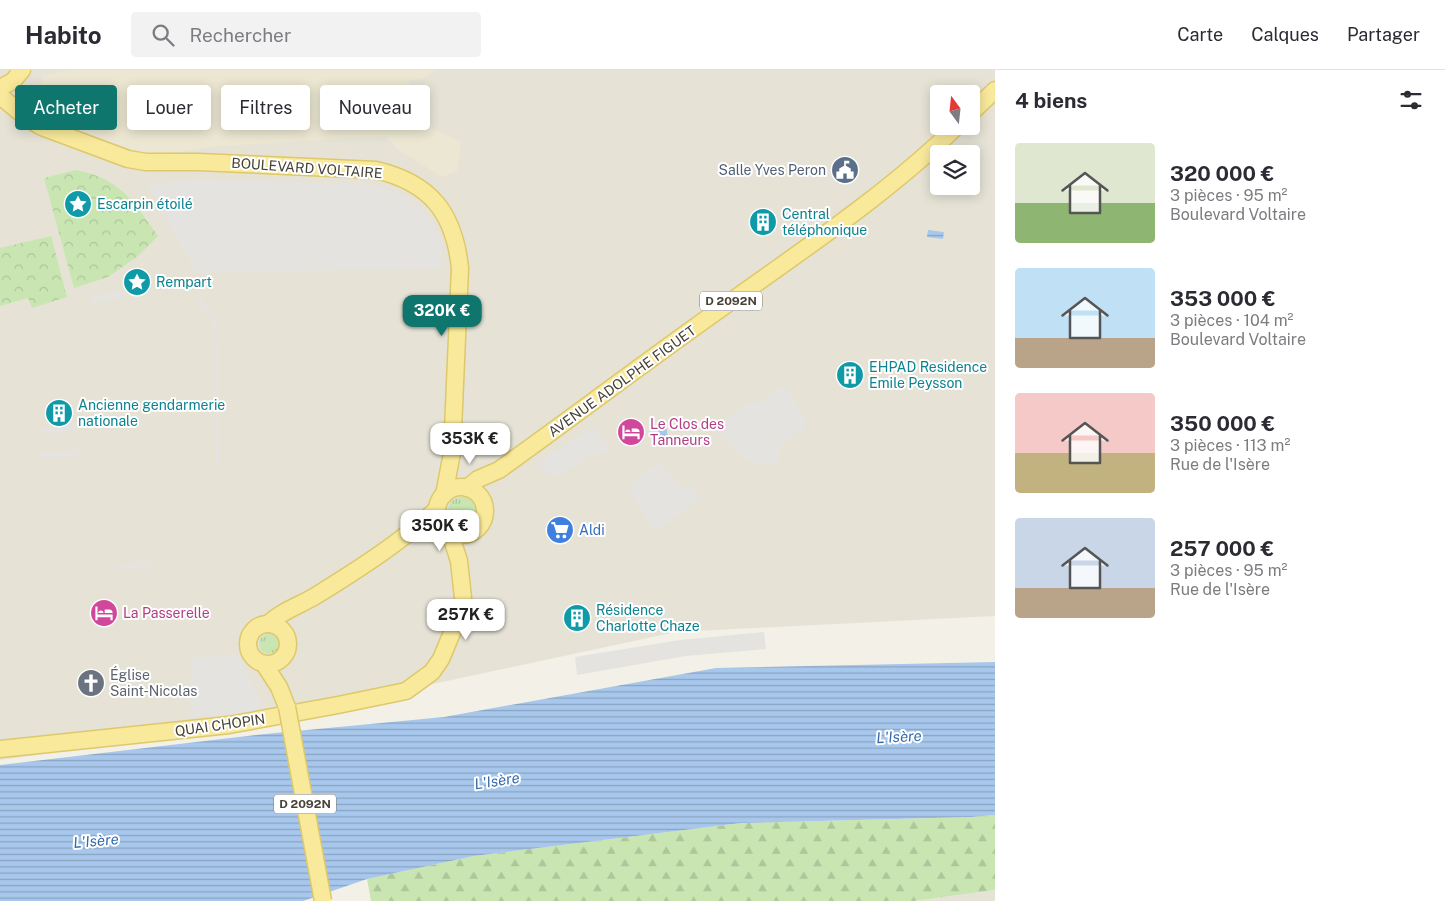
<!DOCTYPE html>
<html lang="fr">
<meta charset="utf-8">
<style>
:root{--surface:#fff;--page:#f2f2f3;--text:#2b2b33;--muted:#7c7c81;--line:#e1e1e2;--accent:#0f766e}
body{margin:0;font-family:"Public Sans",sans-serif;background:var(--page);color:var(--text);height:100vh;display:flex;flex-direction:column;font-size:19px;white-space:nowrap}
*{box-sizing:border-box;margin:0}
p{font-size:16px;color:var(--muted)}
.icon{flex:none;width:28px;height:28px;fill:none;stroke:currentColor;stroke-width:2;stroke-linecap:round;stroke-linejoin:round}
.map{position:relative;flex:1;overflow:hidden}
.details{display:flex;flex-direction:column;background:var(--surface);width:450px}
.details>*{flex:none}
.hud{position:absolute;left:15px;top:15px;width:475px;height:45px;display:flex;gap:10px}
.needle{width:32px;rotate:345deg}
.buttons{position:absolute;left:930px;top:15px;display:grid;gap:10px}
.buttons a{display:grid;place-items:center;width:50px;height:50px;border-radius:5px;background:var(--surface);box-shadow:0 2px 12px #0003;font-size:25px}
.price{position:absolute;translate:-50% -42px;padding:0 11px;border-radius:10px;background:#fff;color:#222;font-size:16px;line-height:32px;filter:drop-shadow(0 1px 2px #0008)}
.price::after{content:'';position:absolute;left:50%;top:30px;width:15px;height:11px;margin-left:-8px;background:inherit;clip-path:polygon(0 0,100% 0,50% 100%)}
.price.selected{background:var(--accent);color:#fff}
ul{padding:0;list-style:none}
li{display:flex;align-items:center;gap:15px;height:125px;padding:0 20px}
li span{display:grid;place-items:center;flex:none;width:140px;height:100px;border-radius:5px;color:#555}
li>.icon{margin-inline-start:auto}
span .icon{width:60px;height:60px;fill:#fffc;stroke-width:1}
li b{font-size:21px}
h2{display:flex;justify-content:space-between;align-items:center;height:60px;padding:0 20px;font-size:21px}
.chip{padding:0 18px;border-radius:5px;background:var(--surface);box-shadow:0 2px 12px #0003;font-size:18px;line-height:45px}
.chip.selected{background:var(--accent);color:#fff}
header{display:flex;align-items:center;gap:30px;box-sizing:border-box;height:70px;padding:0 25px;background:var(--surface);border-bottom:1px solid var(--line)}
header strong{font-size:24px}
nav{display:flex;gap:28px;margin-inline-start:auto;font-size:18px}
.search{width:350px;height:45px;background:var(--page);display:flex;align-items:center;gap:12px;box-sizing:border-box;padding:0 18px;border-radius:5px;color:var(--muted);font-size:19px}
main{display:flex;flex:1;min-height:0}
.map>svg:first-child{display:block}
</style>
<header>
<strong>Habito</strong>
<div class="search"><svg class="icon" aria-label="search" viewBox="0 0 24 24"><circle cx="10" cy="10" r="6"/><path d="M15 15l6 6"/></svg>Rechercher</div>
<nav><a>Carte</a><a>Calques</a><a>Partager</a></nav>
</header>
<main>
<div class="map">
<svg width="995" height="831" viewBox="0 0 995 831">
<defs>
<pattern id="grass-tufts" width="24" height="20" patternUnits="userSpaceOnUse" patternTransform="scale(1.25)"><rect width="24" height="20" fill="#c8e5b2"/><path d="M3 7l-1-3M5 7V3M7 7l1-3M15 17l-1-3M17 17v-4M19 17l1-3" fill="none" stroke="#adc69a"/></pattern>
<pattern id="forest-firs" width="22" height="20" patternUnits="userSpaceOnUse" patternTransform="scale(1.25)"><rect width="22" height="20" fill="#c8e5b2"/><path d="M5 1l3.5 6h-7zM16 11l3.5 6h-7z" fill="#adc69a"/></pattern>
<pattern id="park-crowns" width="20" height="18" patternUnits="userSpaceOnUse" patternTransform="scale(1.25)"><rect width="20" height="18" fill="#c8e5b2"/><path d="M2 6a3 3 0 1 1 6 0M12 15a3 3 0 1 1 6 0" fill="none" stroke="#adc69a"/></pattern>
<pattern id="water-rules" width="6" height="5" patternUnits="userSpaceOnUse" patternTransform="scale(1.25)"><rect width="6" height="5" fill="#a7c7ec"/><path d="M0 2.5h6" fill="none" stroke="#8aa3c0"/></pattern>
</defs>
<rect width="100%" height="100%" fill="#f3f1e7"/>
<g fill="#e6e3d6" fill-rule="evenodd">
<path d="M0 0H995V546L676 562 219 660 0 690ZM939 24H971V56H939ZM939 84H971V116H939Z"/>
<polygon points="995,820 995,831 914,831"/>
</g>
<polygon fill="#ebe7d2" points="72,0 435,0 425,8 416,10 409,10 410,47 461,72 457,101 442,107 399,80 386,66 219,76 157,85 137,81 40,47 43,34 41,6"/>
<g fill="url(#grass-tufts)">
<circle cx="462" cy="441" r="14"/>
<circle cx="269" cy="574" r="10"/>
</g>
<polygon fill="url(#forest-firs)" points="995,745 995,820 914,831 371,831 367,809 474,786 741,753 971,747"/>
<g fill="url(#park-crowns)">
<path d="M76 100C120 108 134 132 158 166L138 186 108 207 74 218 44 108Z"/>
<polygon points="51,166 67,227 32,238 28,228 0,236 0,178"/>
</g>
<g fill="#e4e3df">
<polygon points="194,110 366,114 386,118 406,128 416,135 434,155 441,174 442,198 197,203 147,114"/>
<polygon points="124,220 125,228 92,233 91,227"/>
<polygon points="201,226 216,253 218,270 219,393 216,393 215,262 209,247 198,229"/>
<polygon points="784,315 806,348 802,360 782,373 777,394 760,395 747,390 716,360 716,356 751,331 759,333"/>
<polygon points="74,353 76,360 43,365 42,359"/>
<polygon points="594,356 610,380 588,386 557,408 552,403 548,406 538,394"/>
<polygon points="78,380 76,387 42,388 41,382"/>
<polygon points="661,391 681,419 689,414 701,429 655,462 628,418 635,413 635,409"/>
<polygon points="149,491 150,496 115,501 113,497"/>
<polygon points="764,562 766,579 686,586 577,605 575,587 680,570"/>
<polygon points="238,585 264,639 230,644 190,646 191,588"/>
</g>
<g fill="url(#water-rules)">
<polygon points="928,160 944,162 943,169 927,167"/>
<polygon points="661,356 666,357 668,367 673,370 672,373 664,374 661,371 658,360"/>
<polygon points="995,592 995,745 971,747 741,753 474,786 367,809 303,831 0,831 0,695 265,664 444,647 716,598"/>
</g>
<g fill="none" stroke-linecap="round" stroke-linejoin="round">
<g stroke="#ddc96b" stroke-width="19">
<g id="major">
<polyline points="0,18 13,11 22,0"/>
<path d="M0 26 28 49 42 57 128 89 146 92H198L376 100C431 113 454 143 460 198L452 383 444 425"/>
<polyline points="971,43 995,20"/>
<circle cx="461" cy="441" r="24"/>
<path d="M467 418 478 409 499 400C574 346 648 290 723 237 804 179 886 125 957 56"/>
<path d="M268 554C281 541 301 535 317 525 359 499 401 472 437 439"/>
<circle cx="268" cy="574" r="20"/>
<polyline points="264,594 279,617 287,637"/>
<polyline points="0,679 229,655 338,635 406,621 432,602 441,589 461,541 463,528 459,491 450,463"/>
</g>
</g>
<use href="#major" stroke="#f9e99b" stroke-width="16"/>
<g stroke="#ddc96b" stroke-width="19" stroke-linecap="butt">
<polyline id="major-bridge" points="287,637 323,831"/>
</g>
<use href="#major-bridge" stroke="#f9e99b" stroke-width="16"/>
</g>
<defs>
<g id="civic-disc" transform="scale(1.4375)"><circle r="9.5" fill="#5c6f8a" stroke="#fff"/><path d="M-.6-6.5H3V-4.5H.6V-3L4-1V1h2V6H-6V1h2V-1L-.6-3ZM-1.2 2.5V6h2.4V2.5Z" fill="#fff"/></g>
<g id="sight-disc" transform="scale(1.4375)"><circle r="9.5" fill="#0f9aa8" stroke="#fff"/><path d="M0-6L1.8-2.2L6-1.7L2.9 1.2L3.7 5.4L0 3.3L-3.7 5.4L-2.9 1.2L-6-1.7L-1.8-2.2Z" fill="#fff"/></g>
<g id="building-disc" transform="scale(1.4375)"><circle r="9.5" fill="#0f9aa8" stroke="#fff"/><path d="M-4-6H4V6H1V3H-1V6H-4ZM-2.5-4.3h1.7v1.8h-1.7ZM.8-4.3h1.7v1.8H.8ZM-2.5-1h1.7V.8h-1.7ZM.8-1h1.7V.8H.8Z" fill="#fff"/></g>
<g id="hotel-disc" transform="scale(1.4375)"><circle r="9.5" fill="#d1479c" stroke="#fff"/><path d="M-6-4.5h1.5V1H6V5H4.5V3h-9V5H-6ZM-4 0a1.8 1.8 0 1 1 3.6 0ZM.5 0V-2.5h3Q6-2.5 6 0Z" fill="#fff"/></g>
<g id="supermarket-disc" transform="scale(1.4375)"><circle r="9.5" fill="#3f7fe0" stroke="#fff"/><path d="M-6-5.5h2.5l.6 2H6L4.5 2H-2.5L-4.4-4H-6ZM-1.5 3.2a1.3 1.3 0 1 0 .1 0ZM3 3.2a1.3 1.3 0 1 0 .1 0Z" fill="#fff"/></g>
<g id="church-disc" transform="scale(1.4375)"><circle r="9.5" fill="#6b7280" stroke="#fff"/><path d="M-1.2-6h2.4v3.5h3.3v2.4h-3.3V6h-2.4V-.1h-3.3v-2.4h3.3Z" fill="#fff"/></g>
</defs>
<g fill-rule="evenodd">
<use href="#civic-disc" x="845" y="100"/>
<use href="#sight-disc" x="78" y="134"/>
<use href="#building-disc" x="763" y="152"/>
<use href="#sight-disc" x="137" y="212"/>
<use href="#building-disc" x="850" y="305"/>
<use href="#building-disc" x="59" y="343"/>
<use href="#hotel-disc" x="631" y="362"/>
<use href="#supermarket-disc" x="560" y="460"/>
<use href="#hotel-disc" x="104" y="543"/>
<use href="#building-disc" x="577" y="548"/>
<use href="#church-disc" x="91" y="613"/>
</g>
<g text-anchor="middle" stroke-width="4" stroke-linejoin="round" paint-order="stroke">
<g fill="#fff" stroke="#7e7b73" stroke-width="1">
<rect x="700" y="221.5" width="62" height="19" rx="4"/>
<rect x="274" y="724.5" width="62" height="19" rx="4"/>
</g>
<g font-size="12" font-weight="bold" fill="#464237">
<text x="731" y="235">D 2092N</text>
<text x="305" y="738">D 2092N</text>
</g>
<g font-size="14" fill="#464237" stroke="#fff">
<text transform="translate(307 98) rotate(4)" y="5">BOULEVARD VOLTAIRE</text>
<text transform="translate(622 311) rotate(-36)" y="5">AVENUE ADOLPHE FIGUET</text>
<text transform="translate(220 655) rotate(-8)" y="5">QUAI CHOPIN</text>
</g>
<g font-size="14" fill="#4e5e75" stroke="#fff" text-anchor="end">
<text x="826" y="105">Salle Yves Peron</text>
</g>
<g font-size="14" fill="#0d838f" stroke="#fff" text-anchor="start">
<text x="97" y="139">Escarpin étoilé</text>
<text x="782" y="149">Central<tspan x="782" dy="16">téléphonique</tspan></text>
<text x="156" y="217">Rempart</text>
<text x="869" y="302">EHPAD Residence<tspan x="869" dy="16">Emile Peysson</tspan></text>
<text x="78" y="340">Ancienne gendarmerie<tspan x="78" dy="16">nationale</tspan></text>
<text x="596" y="545">Résidence<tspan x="596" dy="16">Charlotte Chaze</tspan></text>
</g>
<g font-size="14" fill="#b23c85" stroke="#fff" text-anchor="start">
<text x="650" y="359">Le Clos des<tspan x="650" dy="16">Tanneurs</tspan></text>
<text x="123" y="548">La Passerelle</text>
</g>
<g font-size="14" fill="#366cbe" stroke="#fff" text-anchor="start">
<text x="579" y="465">Aldi</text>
</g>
<g font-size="14" fill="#5b616d" stroke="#fff" text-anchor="start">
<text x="110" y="610">Église<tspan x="110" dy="16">Saint-Nicolas</tspan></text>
</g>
<g font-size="15" font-style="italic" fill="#356bac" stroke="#fff">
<text transform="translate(899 667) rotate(-3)" y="5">L'Isère</text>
<text transform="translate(497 711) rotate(-9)" y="5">L'Isère</text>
<text transform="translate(96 771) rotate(-5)" y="5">L'Isère</text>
</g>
</g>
</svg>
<div class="buttons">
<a><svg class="needle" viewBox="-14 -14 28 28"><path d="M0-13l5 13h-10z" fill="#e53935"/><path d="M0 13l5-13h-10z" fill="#7c7c81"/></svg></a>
<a><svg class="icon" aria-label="layers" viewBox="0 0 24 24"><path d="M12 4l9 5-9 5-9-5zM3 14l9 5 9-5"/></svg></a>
</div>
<b class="price selected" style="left:442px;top:267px">320K €</b>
<b class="price" style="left:470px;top:395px">353K €</b>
<b class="price" style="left:440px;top:482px">350K €</b>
<b class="price" style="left:466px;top:571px">257K €</b>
<div class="hud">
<a class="chip selected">Acheter</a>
<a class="chip">Louer</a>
<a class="chip">Filtres</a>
<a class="chip">Nouveau</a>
</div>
</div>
<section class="details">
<h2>4 biens<svg class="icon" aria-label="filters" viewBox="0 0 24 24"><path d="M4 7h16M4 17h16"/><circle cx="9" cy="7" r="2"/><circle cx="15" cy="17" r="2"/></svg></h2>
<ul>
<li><span style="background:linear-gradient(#dfe7d0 60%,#8fb573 0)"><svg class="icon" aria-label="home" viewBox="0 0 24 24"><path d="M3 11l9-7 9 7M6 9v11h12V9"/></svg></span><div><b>320 000 €</b><p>3 pièces · 95 m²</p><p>Boulevard Voltaire</p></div></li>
<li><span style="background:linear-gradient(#bfe0f5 70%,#b9a48a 0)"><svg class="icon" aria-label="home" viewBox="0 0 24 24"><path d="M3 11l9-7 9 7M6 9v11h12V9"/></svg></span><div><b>353 000 €</b><p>3 pièces · 104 m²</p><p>Boulevard Voltaire</p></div></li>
<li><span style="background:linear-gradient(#f6c9c9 60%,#c2b280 0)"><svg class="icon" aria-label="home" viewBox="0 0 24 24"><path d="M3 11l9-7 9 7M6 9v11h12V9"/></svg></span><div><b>350 000 €</b><p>3 pièces · 113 m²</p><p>Rue de l'Isère</p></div></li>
<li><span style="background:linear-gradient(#c9d6e8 70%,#b9a48a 0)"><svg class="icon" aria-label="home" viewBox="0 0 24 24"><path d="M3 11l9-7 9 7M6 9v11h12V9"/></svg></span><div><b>257 000 €</b><p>3 pièces · 95 m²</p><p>Rue de l'Isère</p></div></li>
</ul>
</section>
</main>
